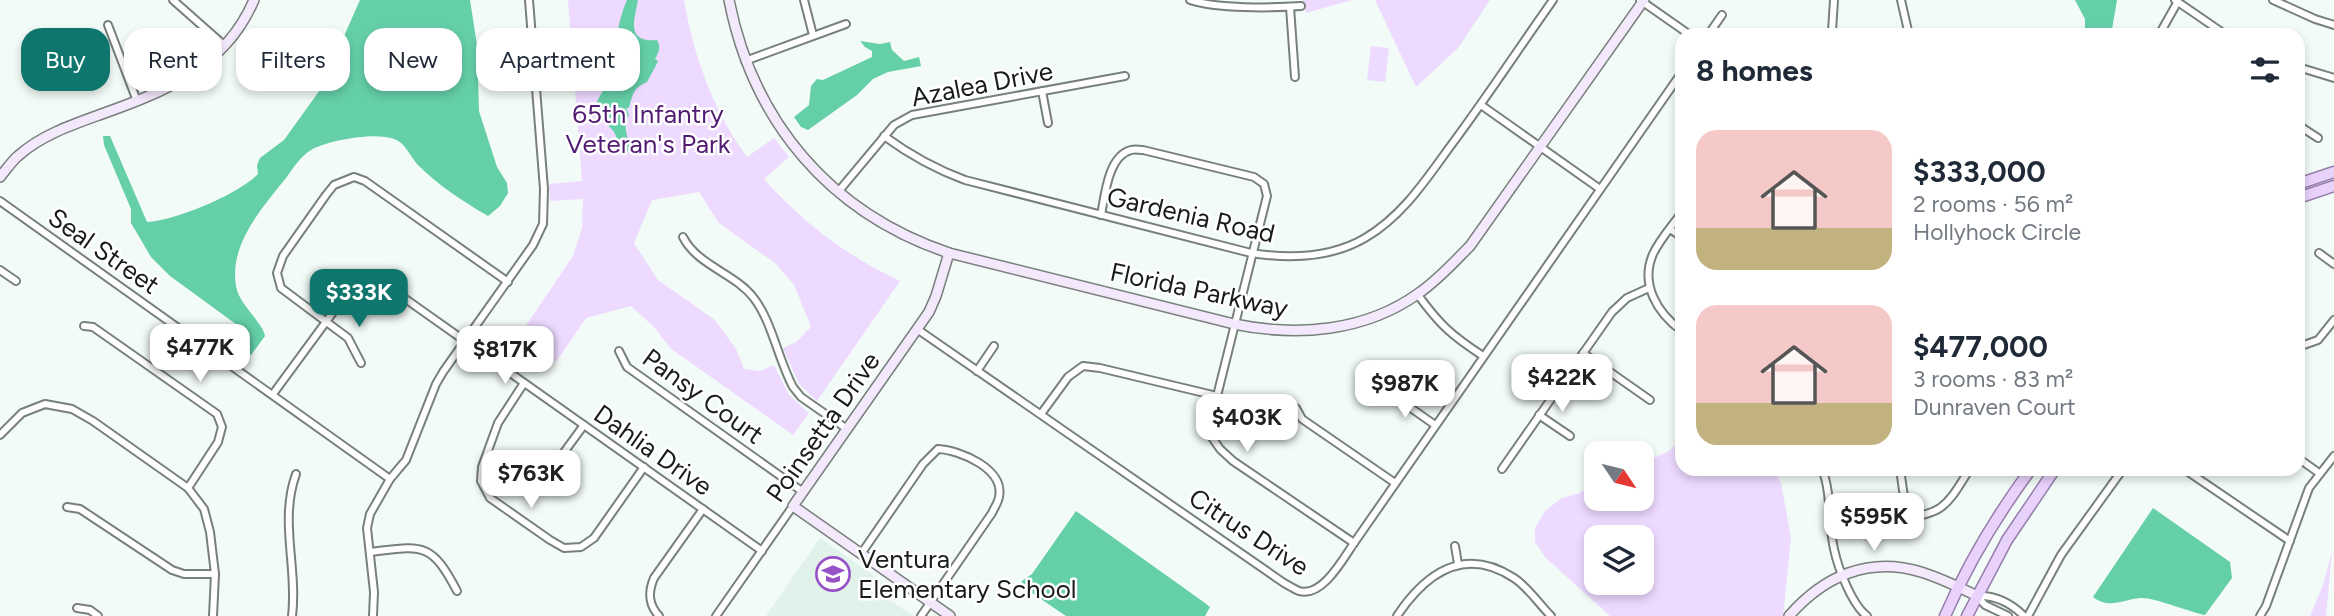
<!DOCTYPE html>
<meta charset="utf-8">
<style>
:root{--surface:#fff;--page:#f2f2f3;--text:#1f2937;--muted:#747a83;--accent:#0f766e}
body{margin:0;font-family:Figtree,sans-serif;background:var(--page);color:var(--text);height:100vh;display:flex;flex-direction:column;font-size:26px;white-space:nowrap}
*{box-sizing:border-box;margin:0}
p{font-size:23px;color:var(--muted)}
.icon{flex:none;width:38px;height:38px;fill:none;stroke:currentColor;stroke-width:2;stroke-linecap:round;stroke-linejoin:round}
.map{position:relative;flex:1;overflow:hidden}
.side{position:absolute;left:1675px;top:28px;width:630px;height:448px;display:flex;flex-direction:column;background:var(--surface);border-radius:21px;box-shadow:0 4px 10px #0003}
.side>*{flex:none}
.hud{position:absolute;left:21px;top:28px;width:665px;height:63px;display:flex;gap:14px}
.needle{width:46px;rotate:125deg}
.buttons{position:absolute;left:1584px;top:441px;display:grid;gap:14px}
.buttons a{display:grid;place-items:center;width:70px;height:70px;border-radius:14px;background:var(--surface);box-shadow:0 4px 10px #0003;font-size:35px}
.price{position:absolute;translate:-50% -60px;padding:0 16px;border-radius:14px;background:#fff;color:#222;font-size:23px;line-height:46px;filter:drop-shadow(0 2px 4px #0008)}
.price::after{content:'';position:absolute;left:50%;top:42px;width:21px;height:16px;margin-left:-10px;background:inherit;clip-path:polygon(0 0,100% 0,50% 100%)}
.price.selected{background:var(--accent);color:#fff}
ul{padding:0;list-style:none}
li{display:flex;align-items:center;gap:21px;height:175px;padding:0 21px}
li span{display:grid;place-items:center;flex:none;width:196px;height:140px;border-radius:21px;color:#555}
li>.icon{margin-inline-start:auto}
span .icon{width:84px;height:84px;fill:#fffc;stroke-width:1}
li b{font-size:30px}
h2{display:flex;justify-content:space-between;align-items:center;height:84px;padding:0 21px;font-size:30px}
.chip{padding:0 24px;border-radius:21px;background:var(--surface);box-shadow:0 4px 10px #0003;font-size:24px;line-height:63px}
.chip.selected{background:var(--accent);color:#fff}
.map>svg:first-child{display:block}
</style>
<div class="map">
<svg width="2334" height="616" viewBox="0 0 2334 616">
<rect width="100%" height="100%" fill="#f2fbf7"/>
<polygon fill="#e0f2ea" points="820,538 881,581 888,599 913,616 766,616"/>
<g fill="#eedaff" fill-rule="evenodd">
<path d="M568 0H684C694 57 713 110 747 157L774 138 789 157 764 179C803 223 847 256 900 281L817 401 799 384 783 348 796 342 811 327 794 285 775 263 719 223 699 192 652 200 634 243 658 280 715 320 736 349 744 369 760 371 774 365 789 395 809 413 793 435 670 348 655 328 631 306 586 318 556 362 519 336 573 256 582 228 583 199 550 201 549 184 582 181Z"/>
<polygon points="1302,0 1352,0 1306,13"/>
<polygon points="1375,0 1490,0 1458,48 1416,87"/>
<polygon points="1371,46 1389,48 1385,82 1367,80"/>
<path d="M1682 438V469H1772L1781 483 1791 538 1783 616H1610L1545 557 1535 542V528L1546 510 1562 498 1580 493 1596 482V499H1642V464L1669 451ZM1596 537H1642V583H1596Z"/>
<polygon points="2332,552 2326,616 2310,616 2323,585"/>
</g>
<g fill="#65cfa8">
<path d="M360 0H470L477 45 479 111 497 167 507 183 508 193 500 206 488 216C464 202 439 186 419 166 411 158 405 142 394 139 375 132 329 140 311 150 301 156 293 168 286 178 262 208 229 244 236 286 239 305 262 321 265 336L251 355 242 356 239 350 247 335 244 330 170 276 151 257 131 223V209L104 145 103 136H110L147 222C176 220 237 195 258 174L257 165 260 158 284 140 335 69 337 52Z"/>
<path d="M627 0H638C634 21 626 43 657 40 661 47 659 52 655 59L658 61C657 64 649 78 647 82 633 88 633 94 629 108H626L629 115C621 130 630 135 629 151L622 152 617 147C620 127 601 125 594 110 598 95 610 83 612 70 617 43 616 26 627 0Z"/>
<polygon points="2075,0 2117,0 2111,35 2085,35 2085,19"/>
<polygon points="860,41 880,44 890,42 892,50 904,61 919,57 921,66 888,72 873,79 857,95 808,130 801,127 794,117 809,105 811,86 817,79 823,80 872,57 872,51 865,47"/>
<path d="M2153 508 2230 562 2232 578 2205 615C2191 612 2152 597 2141 598 2123 599 2110 610 2093 597Z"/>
<polygon points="1076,511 1205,603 1210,607 1205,616 1066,616 1026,589 1021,585 1022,581 1032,574"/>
</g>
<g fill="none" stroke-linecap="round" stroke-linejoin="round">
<g stroke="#78807c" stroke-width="10">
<g id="street">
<polyline points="173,0 225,46"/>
<polyline points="804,0 813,35"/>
<path d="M1190 0C1217 9 1272 8 1301 6"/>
<polyline points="1640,0 1690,35"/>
<polyline points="1901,0 1909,35"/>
<polyline points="2175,0 2226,35"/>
<polyline points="2273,0 2315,19 2334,25"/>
<polyline points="1290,7 1295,77"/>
<polyline points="108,25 137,101"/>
<polyline points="1832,31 1834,0"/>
<polyline points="1708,35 1722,15"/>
<polyline points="2025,35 2029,34"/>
<polyline points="2159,35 2177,3"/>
<polyline points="745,61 846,24"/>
<polyline points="2298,67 2334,78"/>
<polyline points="1042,91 1048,123"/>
<polyline points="1481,105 1600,189"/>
<polyline points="2298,125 2318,138"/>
<path d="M884 136C910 155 935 169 965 180L1251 253C1290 259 1331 258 1365 238 1403 216 1427 178 1452 144 1487 97 1519 48 1553 0"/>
<polyline points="838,192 894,125 912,115 1125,76"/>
<polyline points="0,201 390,479"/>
<path d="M1682 212C1673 225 1660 239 1653 254 1640 284 1657 313 1682 331"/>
<path d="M1101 215C1105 195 1108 156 1131 150 1135 149 1139 150 1143 150L1254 177 1264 184 1267 196 1217 396 1211 436 1220 449 1233 461 1354 543"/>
<polyline points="1670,229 1682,237"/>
<path d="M683 237C697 265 734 273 753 297 772 321 778 359 793 387L801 397 847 429"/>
<polyline points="2319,253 2334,264"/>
<polyline points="0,270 16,281"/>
<path d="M1418 295C1440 325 1451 335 1483 356"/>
<polyline points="84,326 93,327 217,414 222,427 218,442 188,488"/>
<path d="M917 329 1284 583C1288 585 1294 589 1299 591 1322 598 1343 559 1354 543L1682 72"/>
<polyline points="2298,347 2318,340 2334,320"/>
<polyline points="619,351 627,367 803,492"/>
<polyline points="1583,353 1650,400"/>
<polyline points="361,363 348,338 281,288 277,273 283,256 326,195 334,185 354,177 365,181 508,282"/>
<polyline points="977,371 994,346"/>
<polyline points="524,383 498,423 482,467 481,481 490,498 550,540 564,548 581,547 594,538 644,467"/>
<polyline points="1399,392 1408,406 1435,425"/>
<polyline points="273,394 353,285 365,280 383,283 762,551"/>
<polyline points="1296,408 1302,419 1395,483"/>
<polyline points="1041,414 1068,377 1083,366 1100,368 1217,396"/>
<polyline points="1539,415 1570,436"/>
<polyline points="0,435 22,413 45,404 72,409 93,421 188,488 204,509 210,532 215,574 213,616"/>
<polyline points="562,455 584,425"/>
<polyline points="2298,458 2319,473"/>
<polyline points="1502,469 1612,312 1627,298 1649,288"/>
<path d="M1822 469C1832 494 1828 523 1834 549 1838 568 1852 605 1867 616"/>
<polyline points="1900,469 1907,518"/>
<polyline points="2184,469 2290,541"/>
<polyline points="67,507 80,509 172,570 184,574 215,574"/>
<path d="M1832 522C1861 520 1916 523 1940 508 1953 499 1961 482 1970 469"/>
<polyline points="1455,546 1458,564"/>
<path d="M370 552C422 546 431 541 457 591"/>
<path d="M861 554 923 464 938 449C960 450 1005 469 999 497 998 503 994 508 992 513L921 616"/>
<path d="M1977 596C1995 595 2011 603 2024 616"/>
<polyline points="1977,596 1985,605 2008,616"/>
<polyline points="77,608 90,610 98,616"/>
<path d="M292 616C298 568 279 521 296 474"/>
<polyline points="373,616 374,592 367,528 370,514 390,479 406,460 436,384 443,372 533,245 543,224 544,189 529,0"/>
<path d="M659 616C648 604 648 592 654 578L703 509"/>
<polyline points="716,616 793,506"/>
<path d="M1397 616C1425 574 1464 545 1514 578 1528 587 1539 604 1551 616"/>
<polyline points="2028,616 2061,555 2123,469"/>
<polyline points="2260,616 2266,606 2309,488 2334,456"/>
</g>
</g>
<g stroke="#78807c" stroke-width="12">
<g id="secondary">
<path d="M729 0C753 122 830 213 949 253L1234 324C1297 337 1365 332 1419 293 1438 280 1454 262 1470 246L1644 0"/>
<path d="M0 177C6 170 11 162 18 156 40 136 71 125 99 115 164 92 225 68 254 0"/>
<polyline points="949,253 936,296 929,312 793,506 950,616"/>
<path d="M1789 616C1824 576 1869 556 1921 572 1940 578 1959 587 1977 596"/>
</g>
</g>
<g stroke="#957faa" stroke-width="13">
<g id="primary">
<polyline points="2298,184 2334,172"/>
<polyline points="2298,198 2334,186"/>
<path d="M1945 616C1968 563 1997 515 2031 469"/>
<polyline points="1967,616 2007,540 2055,469"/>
</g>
</g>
<use href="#street" stroke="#fff" stroke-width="6"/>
<use href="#secondary" stroke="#f4e8fd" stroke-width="9"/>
<use href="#primary" stroke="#e8d2fb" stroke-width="10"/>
</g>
<defs>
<g id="school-ring" transform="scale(1.75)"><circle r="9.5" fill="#fff" stroke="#9752c7" stroke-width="1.5"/><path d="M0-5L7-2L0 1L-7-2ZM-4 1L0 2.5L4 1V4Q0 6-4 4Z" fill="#9752c7"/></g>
</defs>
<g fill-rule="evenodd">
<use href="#school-ring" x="833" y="574"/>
</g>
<g text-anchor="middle" stroke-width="5" stroke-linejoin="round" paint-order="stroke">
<g font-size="26" fill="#181c1a" stroke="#fff">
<text transform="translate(982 84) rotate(-11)" y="9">Azalea Drive</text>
<text transform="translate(1191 215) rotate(13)" y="9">Gardenia Road</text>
<text transform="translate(104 251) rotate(35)" y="9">Seal Street</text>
<text transform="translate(1199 290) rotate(12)" y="9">Florida Parkway</text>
<text transform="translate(703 396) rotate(36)" y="9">Pansy Court</text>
<text transform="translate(823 427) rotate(-55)" y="9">Poinsetta Drive</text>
<text transform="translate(653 450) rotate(35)" y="9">Dahlia Drive</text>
<text transform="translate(1249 532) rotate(33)" y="9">Citrus Drive</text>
</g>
<g font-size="26" fill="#511b72" stroke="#fff">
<text x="648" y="123">65th Infantry<tspan x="648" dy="30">Veteran's Park</tspan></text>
</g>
<g font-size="26" fill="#181c1a" stroke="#fff" text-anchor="start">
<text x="858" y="568">Ventura<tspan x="858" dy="30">Elementary School</tspan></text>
</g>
</g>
</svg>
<div class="buttons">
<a><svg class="needle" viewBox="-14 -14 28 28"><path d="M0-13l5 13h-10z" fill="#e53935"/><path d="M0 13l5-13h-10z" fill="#747a83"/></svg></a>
<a><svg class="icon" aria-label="layers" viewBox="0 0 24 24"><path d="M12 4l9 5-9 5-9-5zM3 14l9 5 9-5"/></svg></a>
</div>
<b class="price selected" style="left:359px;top:329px">$333K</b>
<b class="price" style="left:200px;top:384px">$477K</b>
<b class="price" style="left:505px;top:386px">$817K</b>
<b class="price" style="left:1562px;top:414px">$422K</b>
<b class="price" style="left:1405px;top:420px">$987K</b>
<b class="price" style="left:1247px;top:454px">$403K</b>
<b class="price" style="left:531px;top:510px">$763K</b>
<b class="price" style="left:1874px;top:553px">$595K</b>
<div class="hud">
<a class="chip selected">Buy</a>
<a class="chip">Rent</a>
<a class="chip">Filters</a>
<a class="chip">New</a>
<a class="chip">Apartment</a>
</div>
<section class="side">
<h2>8 homes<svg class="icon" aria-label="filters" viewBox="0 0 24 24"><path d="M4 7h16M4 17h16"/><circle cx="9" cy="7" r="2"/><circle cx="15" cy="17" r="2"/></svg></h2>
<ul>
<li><span style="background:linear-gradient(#f6c9c9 70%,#c2b280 0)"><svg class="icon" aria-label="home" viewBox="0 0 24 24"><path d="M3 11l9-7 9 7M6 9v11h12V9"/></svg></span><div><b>$333,000</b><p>2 rooms · 56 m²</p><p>Hollyhock Circle</p></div></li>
<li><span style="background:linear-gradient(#f6c9c9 70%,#c2b280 0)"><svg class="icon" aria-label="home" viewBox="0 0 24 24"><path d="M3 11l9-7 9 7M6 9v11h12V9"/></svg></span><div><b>$477,000</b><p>3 rooms · 83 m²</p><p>Dunraven Court</p></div></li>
</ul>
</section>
</div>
